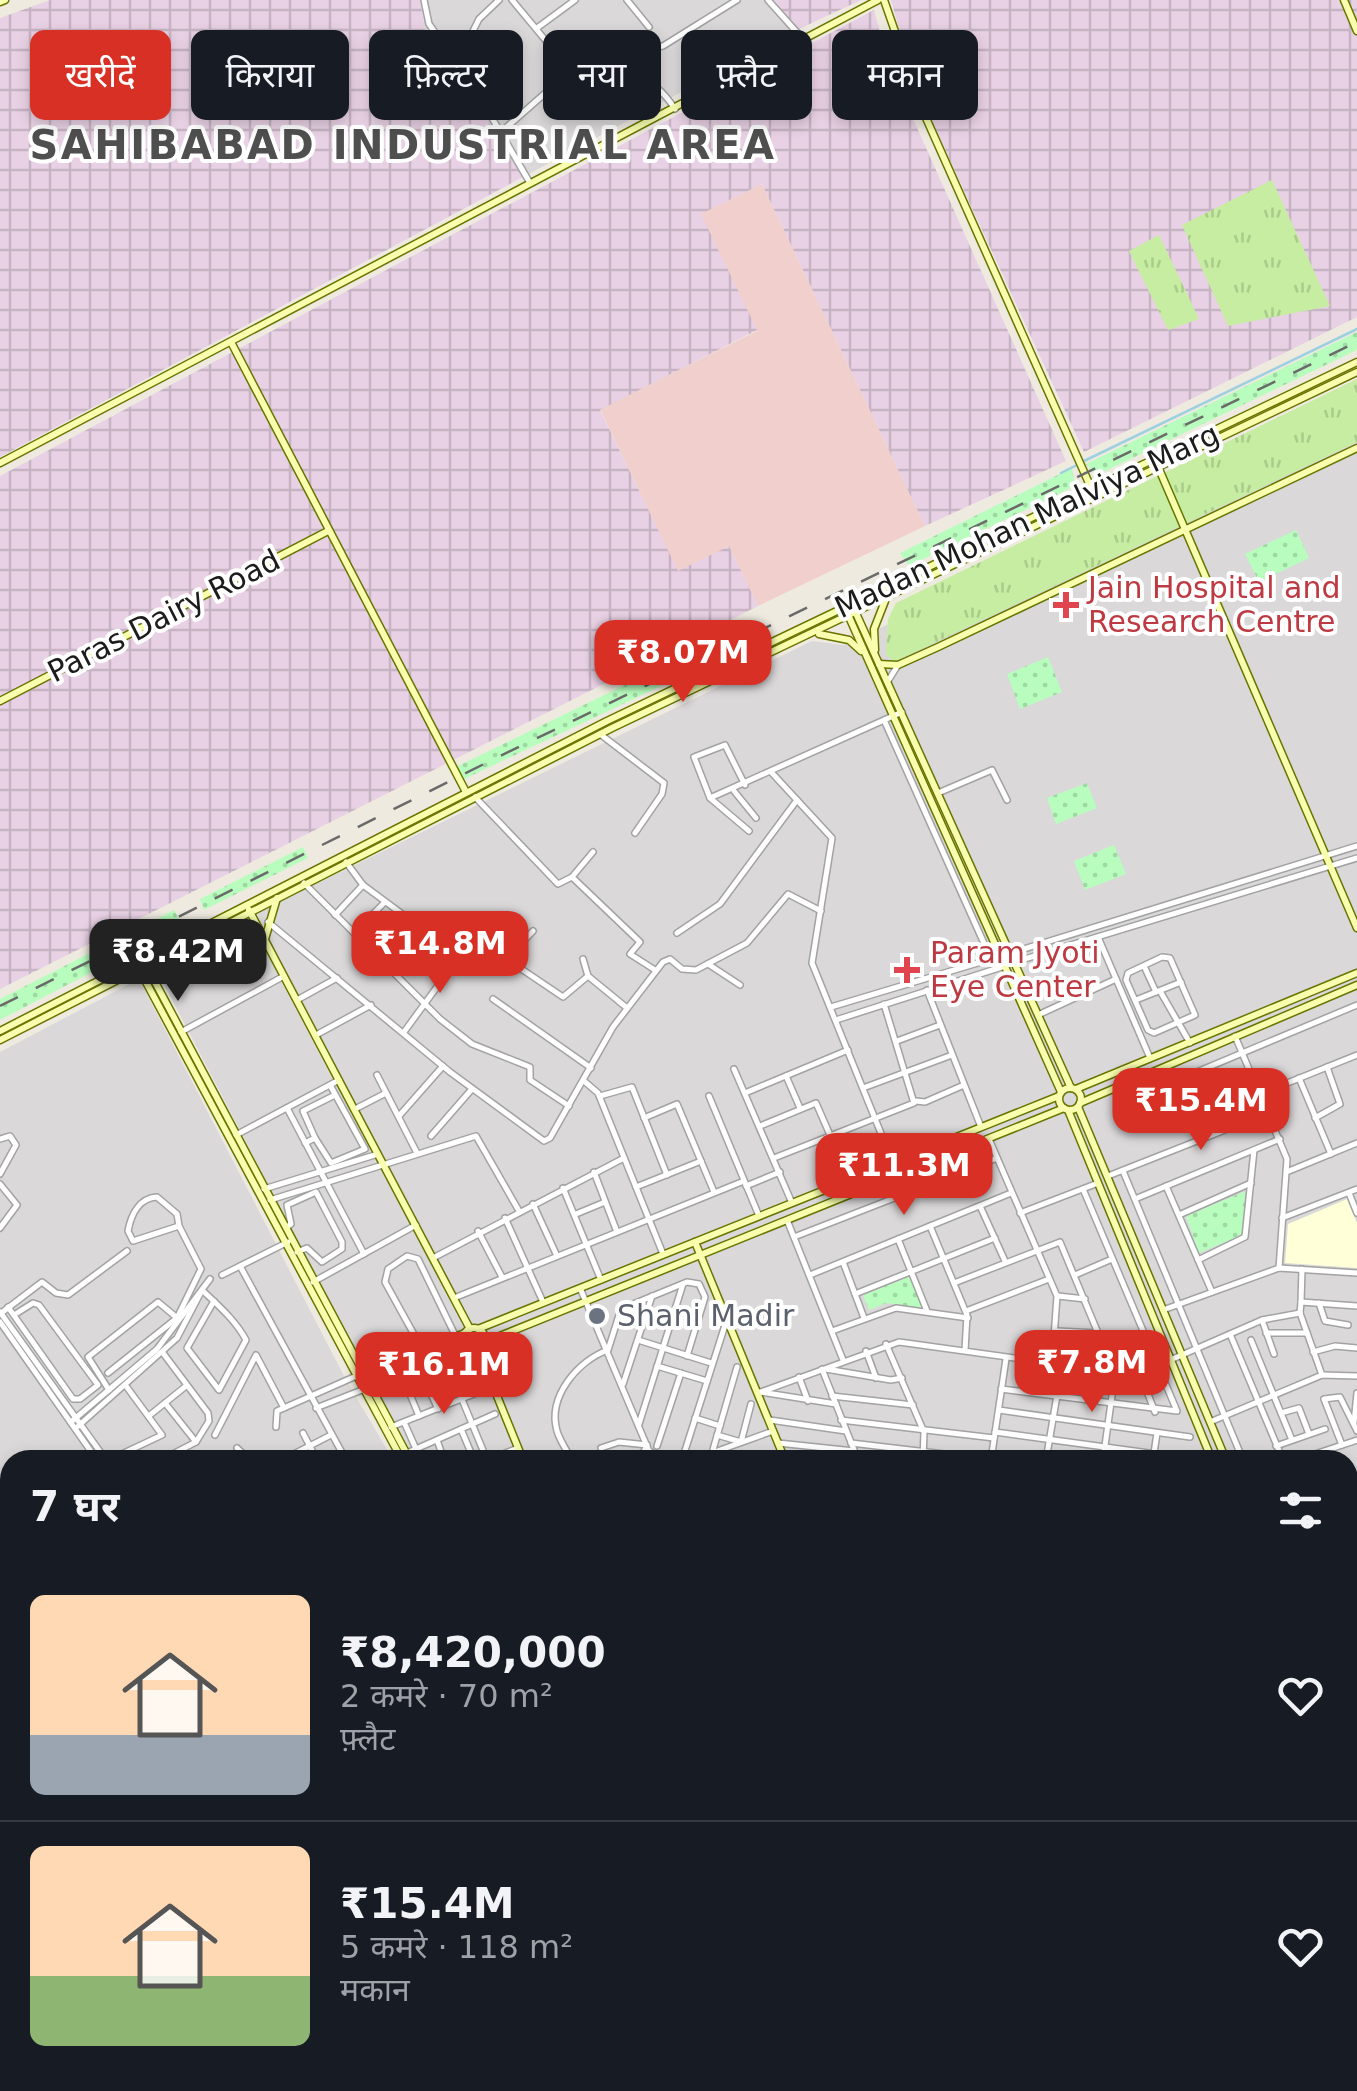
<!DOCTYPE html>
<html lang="hi">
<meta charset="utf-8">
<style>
:root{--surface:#171b24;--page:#242831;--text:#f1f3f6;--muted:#9ea1a6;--line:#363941;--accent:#d93025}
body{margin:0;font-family:"DejaVu Sans","Noto Sans Devanagari",sans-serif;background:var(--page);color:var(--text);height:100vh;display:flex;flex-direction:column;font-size:38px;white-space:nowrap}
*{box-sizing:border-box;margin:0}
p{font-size:32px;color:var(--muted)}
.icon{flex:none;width:55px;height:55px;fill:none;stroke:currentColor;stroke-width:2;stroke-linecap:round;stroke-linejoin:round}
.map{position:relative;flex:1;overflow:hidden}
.side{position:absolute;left:0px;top:1450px;width:1358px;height:642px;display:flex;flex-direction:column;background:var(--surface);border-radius:30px 30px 0 0;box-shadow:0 5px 15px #0003}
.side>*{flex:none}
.top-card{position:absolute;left:30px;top:30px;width:1298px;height:90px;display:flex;gap:20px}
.price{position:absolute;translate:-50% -85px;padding:0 22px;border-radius:20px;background:var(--accent);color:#fff;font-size:32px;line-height:65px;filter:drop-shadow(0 2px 5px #0008)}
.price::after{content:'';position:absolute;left:50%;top:60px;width:30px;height:22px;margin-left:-15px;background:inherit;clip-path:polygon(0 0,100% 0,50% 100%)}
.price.selected{background:#222;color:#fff}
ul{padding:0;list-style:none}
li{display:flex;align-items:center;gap:30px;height:250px;padding:0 30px}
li+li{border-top:2px solid var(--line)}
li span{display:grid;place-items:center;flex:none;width:280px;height:200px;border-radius:15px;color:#555}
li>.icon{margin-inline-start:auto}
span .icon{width:120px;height:120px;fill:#fffc;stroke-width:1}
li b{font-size:42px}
h2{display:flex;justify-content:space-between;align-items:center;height:120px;padding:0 30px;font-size:42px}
.chip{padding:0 35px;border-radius:15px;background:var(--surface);box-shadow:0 5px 15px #0003;font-size:35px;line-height:90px}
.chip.selected{background:var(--accent);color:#fff}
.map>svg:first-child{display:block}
</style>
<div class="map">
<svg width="1357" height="2091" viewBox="0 0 1357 2091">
<defs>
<pattern id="industrial-grid" width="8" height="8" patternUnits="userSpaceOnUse" patternTransform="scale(2.5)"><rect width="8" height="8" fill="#e8d1e4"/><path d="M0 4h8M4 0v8" fill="none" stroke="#c6b3c3"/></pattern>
<pattern id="grass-tufts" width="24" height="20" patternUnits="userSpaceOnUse" patternTransform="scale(2.5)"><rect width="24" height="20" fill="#c6eda1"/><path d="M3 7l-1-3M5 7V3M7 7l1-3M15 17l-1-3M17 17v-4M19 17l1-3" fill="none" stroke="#aacb8a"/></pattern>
<pattern id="park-dots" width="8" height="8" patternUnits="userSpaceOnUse" patternTransform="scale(2.5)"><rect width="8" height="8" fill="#b8fdbe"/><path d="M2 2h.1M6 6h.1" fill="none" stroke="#9ed8a3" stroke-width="1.8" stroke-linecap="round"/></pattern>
</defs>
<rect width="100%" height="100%" fill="#eeeae0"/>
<g fill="#dad8d8">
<polygon points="420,0 773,0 799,29 523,177 472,96 426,35"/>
<polygon points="1357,410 1357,1483 1348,1486 1348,1460 416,1460 378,1392 464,1356 453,1331 363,1367 155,967 220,935 260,941 335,1084 257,913 812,641 843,645"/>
<polygon points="139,979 345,1378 393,1460 10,1460 10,1854 0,1845 0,1052"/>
<polygon points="1357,1639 1357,1871 1348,1869 1348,1642"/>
<polygon points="1348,1887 1357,1889 1357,2024 1348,2022"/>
<polygon points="1348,2047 1357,2050 1357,2091 865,2091 866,2082 1348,2082"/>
<polygon points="370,2082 376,2091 157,2091 151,2083"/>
<polygon points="403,2083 845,2083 844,2091 409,2091"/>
</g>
<polygon fill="#f1cfcd" points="762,184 925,526 758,606 729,546 678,572 600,409 757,331 700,214"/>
<g fill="url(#industrial-grid)">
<polygon points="50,0 420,0 426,35 472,96 523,177 0,457 0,18"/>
<polygon points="773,0 861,0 799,29"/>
<polygon points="891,0 1357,0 1357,317 1084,452 915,84"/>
<polygon points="874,10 889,65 1066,461 925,526 762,184 701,214 757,330 600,410 678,571 729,546 758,606 0,989 0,476"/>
</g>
<polygon fill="#ffffd8" points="1347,1199 1357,1223 1357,1268 1285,1263 1288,1224"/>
<g fill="url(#grass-tufts)">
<polygon points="1272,180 1330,306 1228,326 1182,225"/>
<polygon points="1159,235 1199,319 1168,330 1129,251"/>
<polygon points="1357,379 1357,442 894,662 886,654 888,619 896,603"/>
</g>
<g fill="url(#park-dots)">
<polygon points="1357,332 1357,350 1097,475 1086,464"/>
<polygon points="1072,468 1075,486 909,566 900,553"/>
<polygon points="1296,530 1309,558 1259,582 1245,554"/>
<polygon points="1048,657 1062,692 1020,709 1007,674"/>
<polygon points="670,663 676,679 462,780 456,767"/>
<polygon points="1087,783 1097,808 1056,824 1047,798"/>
<polygon points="1114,845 1126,874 1085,890 1074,861"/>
<polygon points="303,847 308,858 204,910 200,899"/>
<polygon points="174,910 182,925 0,1020 0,999"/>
<polygon points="1246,1191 1242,1235 1199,1253 1186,1216"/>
<polygon points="911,1276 923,1308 886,1303 869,1310 863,1295"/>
</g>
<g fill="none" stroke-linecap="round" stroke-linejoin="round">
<g stroke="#9dd0e0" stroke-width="2.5">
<polyline points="1084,461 1357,329"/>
<polyline points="1061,473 1077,465"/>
<polyline points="1348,1575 1357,1572"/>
<polyline points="0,2044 10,2038"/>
</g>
<g stroke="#a3a3a3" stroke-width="8">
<g id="street">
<polyline points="424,0 429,24 474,87 530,183"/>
<polyline points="512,0 571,71"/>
<polyline points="627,0 649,27"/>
<polyline points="768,0 802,38"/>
<polyline points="537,28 575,0"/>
<path d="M611 55C634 82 651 72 675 109"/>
<polyline points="457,63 479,19 499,0"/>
<polyline points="501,132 583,60 663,46 737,0"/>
<polyline points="888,681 898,665"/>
<polyline points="884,720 991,959"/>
<polyline points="600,734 664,783 662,794 635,833"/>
<polyline points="772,773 832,838 812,963 893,1163"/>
<polyline points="745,785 725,745 694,757 710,798 749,831"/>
<polyline points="734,791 756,818"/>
<polyline points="938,793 992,770 1007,800"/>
<polyline points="475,797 558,884 572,877 593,852"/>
<polyline points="710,798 902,712"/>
<polyline points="346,862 363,885 444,945 461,954 514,964 563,997 588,976"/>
<polyline points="572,877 640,942 630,954 655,970"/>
<polyline points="304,883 440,1019 472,1044 530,1067 530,1080 569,1106"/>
<polyline points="335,915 363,885"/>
<polyline points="268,922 450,1072 544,1141 550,1138 613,1027 663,962 670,959 682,969 696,970 747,943 788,894 821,911"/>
<polyline points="354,933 385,902"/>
<polyline points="677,933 720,904 797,800"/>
<polyline points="1098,937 1150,1058"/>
<polyline points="1011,953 1357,846"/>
<polygon points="1162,957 1170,958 1195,1015 1154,1033 1148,1030 1126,980 1128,973"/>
<polyline points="583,959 588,976 627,1008"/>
<polyline points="1015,962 1357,858"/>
<polyline points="502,964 533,931"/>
<polyline points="708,964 740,985"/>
<polyline points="1144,966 1156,992"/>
<polyline points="927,990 981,1127"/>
<polyline points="1160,991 1190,1043"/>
<polyline points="493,999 591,1068"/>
<polyline points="297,1000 337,978"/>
<polyline points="1136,1000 1181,982"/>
<polyline points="831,1007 1001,956"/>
<polyline points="1038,1015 1116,979"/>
<polyline points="836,1020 1005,966"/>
<polyline points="181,1032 284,976"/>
<polyline points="404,1032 461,954"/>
<polyline points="316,1035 371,1005"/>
<polyline points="1235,1036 1287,1159 1279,1268"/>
<polyline points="897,1041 940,1025"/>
<polyline points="734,1069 792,1203"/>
<polyline points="1155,1072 1176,1125"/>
<polyline points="377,1075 417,1153"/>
<polyline points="786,1076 800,1108"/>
<polyline points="1299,1078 1331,1154"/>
<polyline points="584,1081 598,1093 663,1254"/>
<polyline points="1161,1087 1357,1005"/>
<polyline points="863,1088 952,1055"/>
<polyline points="1226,1089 1241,1123"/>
<polyline points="745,1093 848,1050"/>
<polyline points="1260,1094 1357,1055"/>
<polyline points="600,1096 632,1087 667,1175"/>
<polyline points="709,1096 759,1216"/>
<polyline points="916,1101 925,1102 964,1085"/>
<polyline points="1194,1102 1209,1136"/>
<polyline points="287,1108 364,1254"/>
<polyline points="355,1109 386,1093"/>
<polyline points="1171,1111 1253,1078"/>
<polyline points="399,1116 443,1066"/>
<polyline points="644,1118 677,1104 714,1192"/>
<polyline points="1315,1118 1340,1104 1327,1067"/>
<polyline points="760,1126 816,1103 830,1135"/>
<polyline points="236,1135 339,1080"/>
<polyline points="431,1136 472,1089"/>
<polyline points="315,1138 331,1163 365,1149 330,1085"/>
<polyline points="0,1139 10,1136 16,1145 0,1174"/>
<polyline points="989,1139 1057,1296 1052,1365"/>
<polyline points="305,1143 315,1138 303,1111 335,1095"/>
<polyline points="774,1158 914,1103 884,1004"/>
<polyline points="1123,1171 1243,1460"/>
<polyline points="1289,1171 1357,1143"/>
<polyline points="594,1172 617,1232"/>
<polyline points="1108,1176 1268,1113"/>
<polyline points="0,1184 17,1205 0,1228"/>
<polyline points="746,1186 780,1172"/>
<polyline points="1166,1186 1212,1292"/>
<polyline points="636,1187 701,1161"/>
<polyline points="563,1188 601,1280"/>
<polyline points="264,1189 378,1154"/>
<polyline points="1349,1193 1357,1213"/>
<polyline points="1135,1199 1280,1139"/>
<polyline points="270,1200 476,1136 519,1211"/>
<polyline points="533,1204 557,1256"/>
<polyline points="980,1206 1005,1261"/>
<polyline points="1020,1213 1098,1183"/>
<polyline points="576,1214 605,1202"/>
<polyline points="1179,1215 1251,1183"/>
<polyline points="505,1218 543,1302"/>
<polyline points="1282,1218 1357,1189"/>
<polyline points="787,1220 843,1360"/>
<polyline points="930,1226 967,1315 965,1350"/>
<polyline points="287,1227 291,1224 287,1205 316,1192 342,1242 342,1249 322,1262 307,1248 297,1252"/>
<polyline points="478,1231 502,1277"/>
<polyline points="794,1237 997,1158"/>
<polyline points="898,1239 927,1311"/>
<polyline points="433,1258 624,1158"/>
<polyline points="1198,1260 1245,1237 1254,1150"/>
<polyline points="843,1262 864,1318"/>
<polyline points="240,1266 346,1460"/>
<polyline points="222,1275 288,1242"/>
<polyline points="810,1275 1011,1193"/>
<polyline points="1075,1275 1112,1259"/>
<polyline points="313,1282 416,1225"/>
<polyline points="954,1283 1060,1242 1098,1333 1057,1331"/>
<polyline points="580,1288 649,1451 666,1460"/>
<path d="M202 1290C218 1305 236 1321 246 1340L219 1390 187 1348 214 1301"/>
<polyline points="855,1294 995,1238"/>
<polyline points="1058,1296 1085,1299"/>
<polyline points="454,1298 744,1181"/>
<polyline points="1301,1302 1302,1269"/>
<polyline points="1319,1303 1325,1321 1348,1325"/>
<polyline points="8,1307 73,1399 80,1399 98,1385 39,1305 33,1303 14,1315"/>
<polyline points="1163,1310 1279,1268 1357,1273"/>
<polyline points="966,1311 1049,1279"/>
<polyline points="0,1312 106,1460"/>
<polyline points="0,1314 42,1282 56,1293 68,1295 127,1251"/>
<polyline points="1262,1320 1274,1354"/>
<polyline points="0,1322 97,1460"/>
<polyline points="832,1331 896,1308 968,1318"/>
<polyline points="1266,1333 1307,1333"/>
<polyline points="1230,1334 1283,1460"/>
<polyline points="638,1340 711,1363"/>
<polyline points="1251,1340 1292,1440"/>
<polyline points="886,1344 924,1432 923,1460"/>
<polyline points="422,1349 385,1282 388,1269 407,1256 418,1259 456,1337"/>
<polyline points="866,1351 876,1378"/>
<polyline points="1313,1352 1335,1346 1357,1348"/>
<polyline points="657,1366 707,1381"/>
<polyline points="449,1368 487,1460"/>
<polyline points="822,1369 858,1460"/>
<polyline points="826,1369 891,1380 902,1378"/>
<path d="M108 1373 177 1318 201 1269 179 1226 133 1241 128 1231C131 1215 139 1198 157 1197L177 1214 179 1226"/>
<polyline points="1140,1374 1155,1412"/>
<polyline points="1322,1375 1300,1313 1301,1302 1357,1306"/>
<polyline points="799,1377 808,1401"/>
<polyline points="425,1381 438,1409"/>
<polyline points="623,1384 652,1296"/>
<polyline points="407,1387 419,1416"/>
<polyline points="1001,1389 1177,1411 1083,1189"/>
<polyline points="109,1390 88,1357 158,1302 176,1317"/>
<polyline points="760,1392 836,1404"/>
<polyline points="758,1393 899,1342 1136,1375 1262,1320 1300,1313"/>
<polyline points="832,1396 913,1405"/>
<polyline points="165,1403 196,1442"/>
<polyline points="316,1408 362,1390"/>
<polyline points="999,1410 1190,1437"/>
<polyline points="1281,1413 1299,1408 1309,1434"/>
<polyline points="150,1415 186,1386"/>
<polyline points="695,1418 720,1426"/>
<polyline points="770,1420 846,1431"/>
<polyline points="841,1420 994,1438"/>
<polyline points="71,1422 157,1349 210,1279"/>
<polyline points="404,1422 416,1449"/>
<polyline points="1210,1422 1322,1375 1357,1376"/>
<polyline points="1354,1423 1357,1393"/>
<polyline points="639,1424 683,1284"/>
<polyline points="276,1427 277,1411 354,1377"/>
<polyline points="391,1427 494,1386"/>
<polyline points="76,1428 177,1338 202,1290"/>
<polyline points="461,1429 474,1460"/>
<polyline points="995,1432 1200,1460"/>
<polyline points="303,1433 317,1460"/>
<polyline points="215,1435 256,1355 284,1408"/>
<polyline points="717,1435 741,1442 751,1404"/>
<polyline points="437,1440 444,1460"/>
<polyline points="778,1443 854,1451"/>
<polyline points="851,1443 995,1460"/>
<polyline points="1342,1445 1324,1399 1340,1397 1357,1431"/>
<polyline points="657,1446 681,1373"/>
<polyline points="1276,1446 1325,1429"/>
<polyline points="237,1448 250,1460"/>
<polyline points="601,1448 619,1442 647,1445 640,1460"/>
<polyline points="512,1451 515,1460"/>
<polyline points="407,1453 495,1414"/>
<polyline points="712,1453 773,1431"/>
<polyline points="109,1460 162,1435 126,1386"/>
<polyline points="161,1460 196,1442 209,1421 208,1413 163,1353"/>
<polyline points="206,1460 212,1460"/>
<polyline points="282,1460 331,1435"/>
<polyline points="488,1460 518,1448"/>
<path d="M572 1460C567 1451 560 1441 557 1431 547 1396 579 1360 608 1350L621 1309 687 1282 699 1284 705 1297 687 1356"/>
<polyline points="682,1460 727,1319"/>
<polyline points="710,1460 737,1367"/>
<polyline points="991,1460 1006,1359"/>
<polyline points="1046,1460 1062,1366"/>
<polyline points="1103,1460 1115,1374"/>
<polyline points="1153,1460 1157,1433"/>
<polyline points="1297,1460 1357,1440"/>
<polyline points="0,1522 10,1518"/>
<polyline points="0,1541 10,1537"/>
<polyline points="0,1662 10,1675"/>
<polyline points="0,1688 10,1681"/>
<polyline points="0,1712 10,1715"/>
<polyline points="0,1796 10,1787"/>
<polyline points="1,1833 10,1842"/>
<polyline points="0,1835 10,1824"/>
<polyline points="1349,1875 1357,1825"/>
<polyline points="1348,1883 1357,1884"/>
<polyline points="0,1922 10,1917"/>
<polyline points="1348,2053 1349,2041"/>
<polyline points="95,2082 102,2091"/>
<polyline points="509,2082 512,2091"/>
<polyline points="541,2082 544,2091"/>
<polyline points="638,2082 641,2091"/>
<polyline points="31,2083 37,2091"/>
<polyline points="667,2086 676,2091"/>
<polyline points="248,2091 260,2082"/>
<polyline points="482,2091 498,2082"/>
<polyline points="577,2091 603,2082"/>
<polyline points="917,2091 918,2082"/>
<polyline points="959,2091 960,2082"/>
<polyline points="1001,2091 1002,2082"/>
<polyline points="1056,2091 1056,2082"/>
<polyline points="1108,2091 1109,2082"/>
<polyline points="1152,2091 1153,2082"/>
<polyline points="1198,2091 1199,2082"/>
<polyline points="1249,2091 1249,2082"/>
<polyline points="1304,2091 1304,2082"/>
<polyline points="1344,2091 1345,2082"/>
</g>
</g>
<g stroke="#687500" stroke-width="9">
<g id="secondary">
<polyline points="884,0 922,109 1092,490"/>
<polyline points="1344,0 1357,31"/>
<polyline points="0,2 5,0"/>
<polyline points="232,344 466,792"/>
<polyline points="0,463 878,0"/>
<polyline points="1159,469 1357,928"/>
<polyline points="845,608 1061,1092"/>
<polyline points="855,611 1071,1088"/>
<polyline points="819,634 849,640 861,651"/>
<polyline points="875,650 874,629 885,601"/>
<polyline points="879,664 898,665 938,647 1357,448"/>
<polyline points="0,701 328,531"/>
<polyline points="249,910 470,1329"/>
<polyline points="223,927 265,939 277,898"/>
<polyline points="146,965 410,1460"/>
<polyline points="139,969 402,1460"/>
<polyline points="0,1031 607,721 1357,362"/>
<polyline points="0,1040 612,728 1357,372"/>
<circle cx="1070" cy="1099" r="11"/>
<polyline points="1076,1089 1357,973"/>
<polyline points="1080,1103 1357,985"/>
<polyline points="1078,1107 1226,1460"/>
<polyline points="1068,1110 1212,1460"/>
<polyline points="695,1242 785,1460"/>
<circle cx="474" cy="1339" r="11"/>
<polyline points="478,1329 1059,1096"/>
<polyline points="485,1342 1064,1108"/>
<polyline points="478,1349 523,1460"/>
<polyline points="359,1374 465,1333"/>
<polyline points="367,1387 468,1348"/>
<polyline points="1348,1479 1357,1476"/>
<polyline points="1348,1562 1357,1558"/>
<polyline points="1348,1627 1357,1624"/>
<polyline points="1348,1637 1357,1633"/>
<polyline points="0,1852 10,1862"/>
<polyline points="0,1864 10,1873"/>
<polyline points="0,2023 10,2018"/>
<polyline points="1348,2027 1357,2030"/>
<polyline points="1348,2040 1357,2043"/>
<polyline points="134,2082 140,2091"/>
<polyline points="146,2082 152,2091"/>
<polyline points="378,2082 384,2091"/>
<polyline points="391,2082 397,2091"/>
<polyline points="0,2088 10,2082"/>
<polyline points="18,2091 32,2082"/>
<polyline points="851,2091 852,2082"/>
<polyline points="859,2091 860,2082"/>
</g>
</g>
<g stroke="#e3175b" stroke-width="11">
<g id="highway">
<polyline points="1348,1511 1357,1508"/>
<polyline points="1348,1521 1357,1517"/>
<polyline points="0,1969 10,1964"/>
<polyline points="0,1981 10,1976"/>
</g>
</g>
<use href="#street" stroke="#fff" stroke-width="5"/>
<use href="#secondary" stroke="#f9feae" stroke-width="6"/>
<use href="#highway" stroke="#ec8194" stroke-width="9"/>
<polyline stroke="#6a6a6a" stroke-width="2.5" stroke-dasharray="20 20" stroke-linecap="butt" points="0,1006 496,758 1357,342"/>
</g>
<g fill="#e0444e" stroke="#fff" stroke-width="4">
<path d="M1061 590h10v10h10v10h-10v10h-10v-10h-10v-10h10z"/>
<path d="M902 955h10v10h10v10h-10v10h-10v-10h-10v-10h10z"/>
</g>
<circle fill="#6b7280" stroke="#fff" stroke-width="4" cx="597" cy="1316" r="10"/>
<g text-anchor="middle" stroke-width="8" stroke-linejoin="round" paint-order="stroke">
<g font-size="30" fill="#1c1c1c" stroke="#fff">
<text transform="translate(1027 521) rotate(-25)" y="10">Madan Mohan Malviya Marg</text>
<text transform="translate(164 616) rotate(-27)" y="10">Paras Dairy Road</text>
</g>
<g font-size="30" fill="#be3a42" stroke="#fff" text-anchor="start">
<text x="1088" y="598">Jain Hospital and<tspan x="1088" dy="34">Research Centre</tspan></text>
<text x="930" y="963">Param Jyoti<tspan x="930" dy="34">Eye Center</tspan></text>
</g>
<g font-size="30" fill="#5b616d" stroke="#fff" text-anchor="start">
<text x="617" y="1326">Shani Madir</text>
</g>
<g font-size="40" font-weight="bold" letter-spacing="2.5" fill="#4f4f4f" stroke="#fff">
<text x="403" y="159">SAHIBABAD INDUSTRIAL AREA</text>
</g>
</g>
</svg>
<b class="price" style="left:683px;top:705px">₹8.07M</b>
<b class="price" style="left:440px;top:996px">₹14.8M</b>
<b class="price selected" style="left:178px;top:1004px">₹8.42M</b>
<b class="price" style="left:1201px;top:1153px">₹15.4M</b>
<b class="price" style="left:904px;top:1218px">₹11.3M</b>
<b class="price" style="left:1092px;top:1415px">₹7.8M</b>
<b class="price" style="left:444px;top:1417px">₹16.1M</b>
<div class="top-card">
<a class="chip selected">खरीदें</a>
<a class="chip">किराया</a>
<a class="chip">फ़िल्टर</a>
<a class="chip">नया</a>
<a class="chip">फ़्लैट</a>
<a class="chip">मकान</a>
</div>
<section class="side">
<h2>7 घर<svg class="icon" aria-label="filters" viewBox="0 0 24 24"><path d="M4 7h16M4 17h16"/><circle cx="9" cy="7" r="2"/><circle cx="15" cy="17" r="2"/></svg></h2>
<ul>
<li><span style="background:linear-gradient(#ffd9b3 70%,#9aa5b1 0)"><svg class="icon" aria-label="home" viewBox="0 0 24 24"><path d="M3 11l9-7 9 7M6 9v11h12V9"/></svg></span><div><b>₹8,420,000</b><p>2 कमरे · 70 m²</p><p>फ़्लैट</p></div><svg class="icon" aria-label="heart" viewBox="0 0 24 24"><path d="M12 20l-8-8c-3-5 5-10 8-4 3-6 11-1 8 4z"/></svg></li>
<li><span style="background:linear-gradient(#ffd9b3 65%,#8fb573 0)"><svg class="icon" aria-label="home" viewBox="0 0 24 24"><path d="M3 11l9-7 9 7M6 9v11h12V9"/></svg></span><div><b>₹15.4M</b><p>5 कमरे · 118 m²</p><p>मकान</p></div><svg class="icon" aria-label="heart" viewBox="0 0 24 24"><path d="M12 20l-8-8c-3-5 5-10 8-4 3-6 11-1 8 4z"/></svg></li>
</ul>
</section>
</div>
